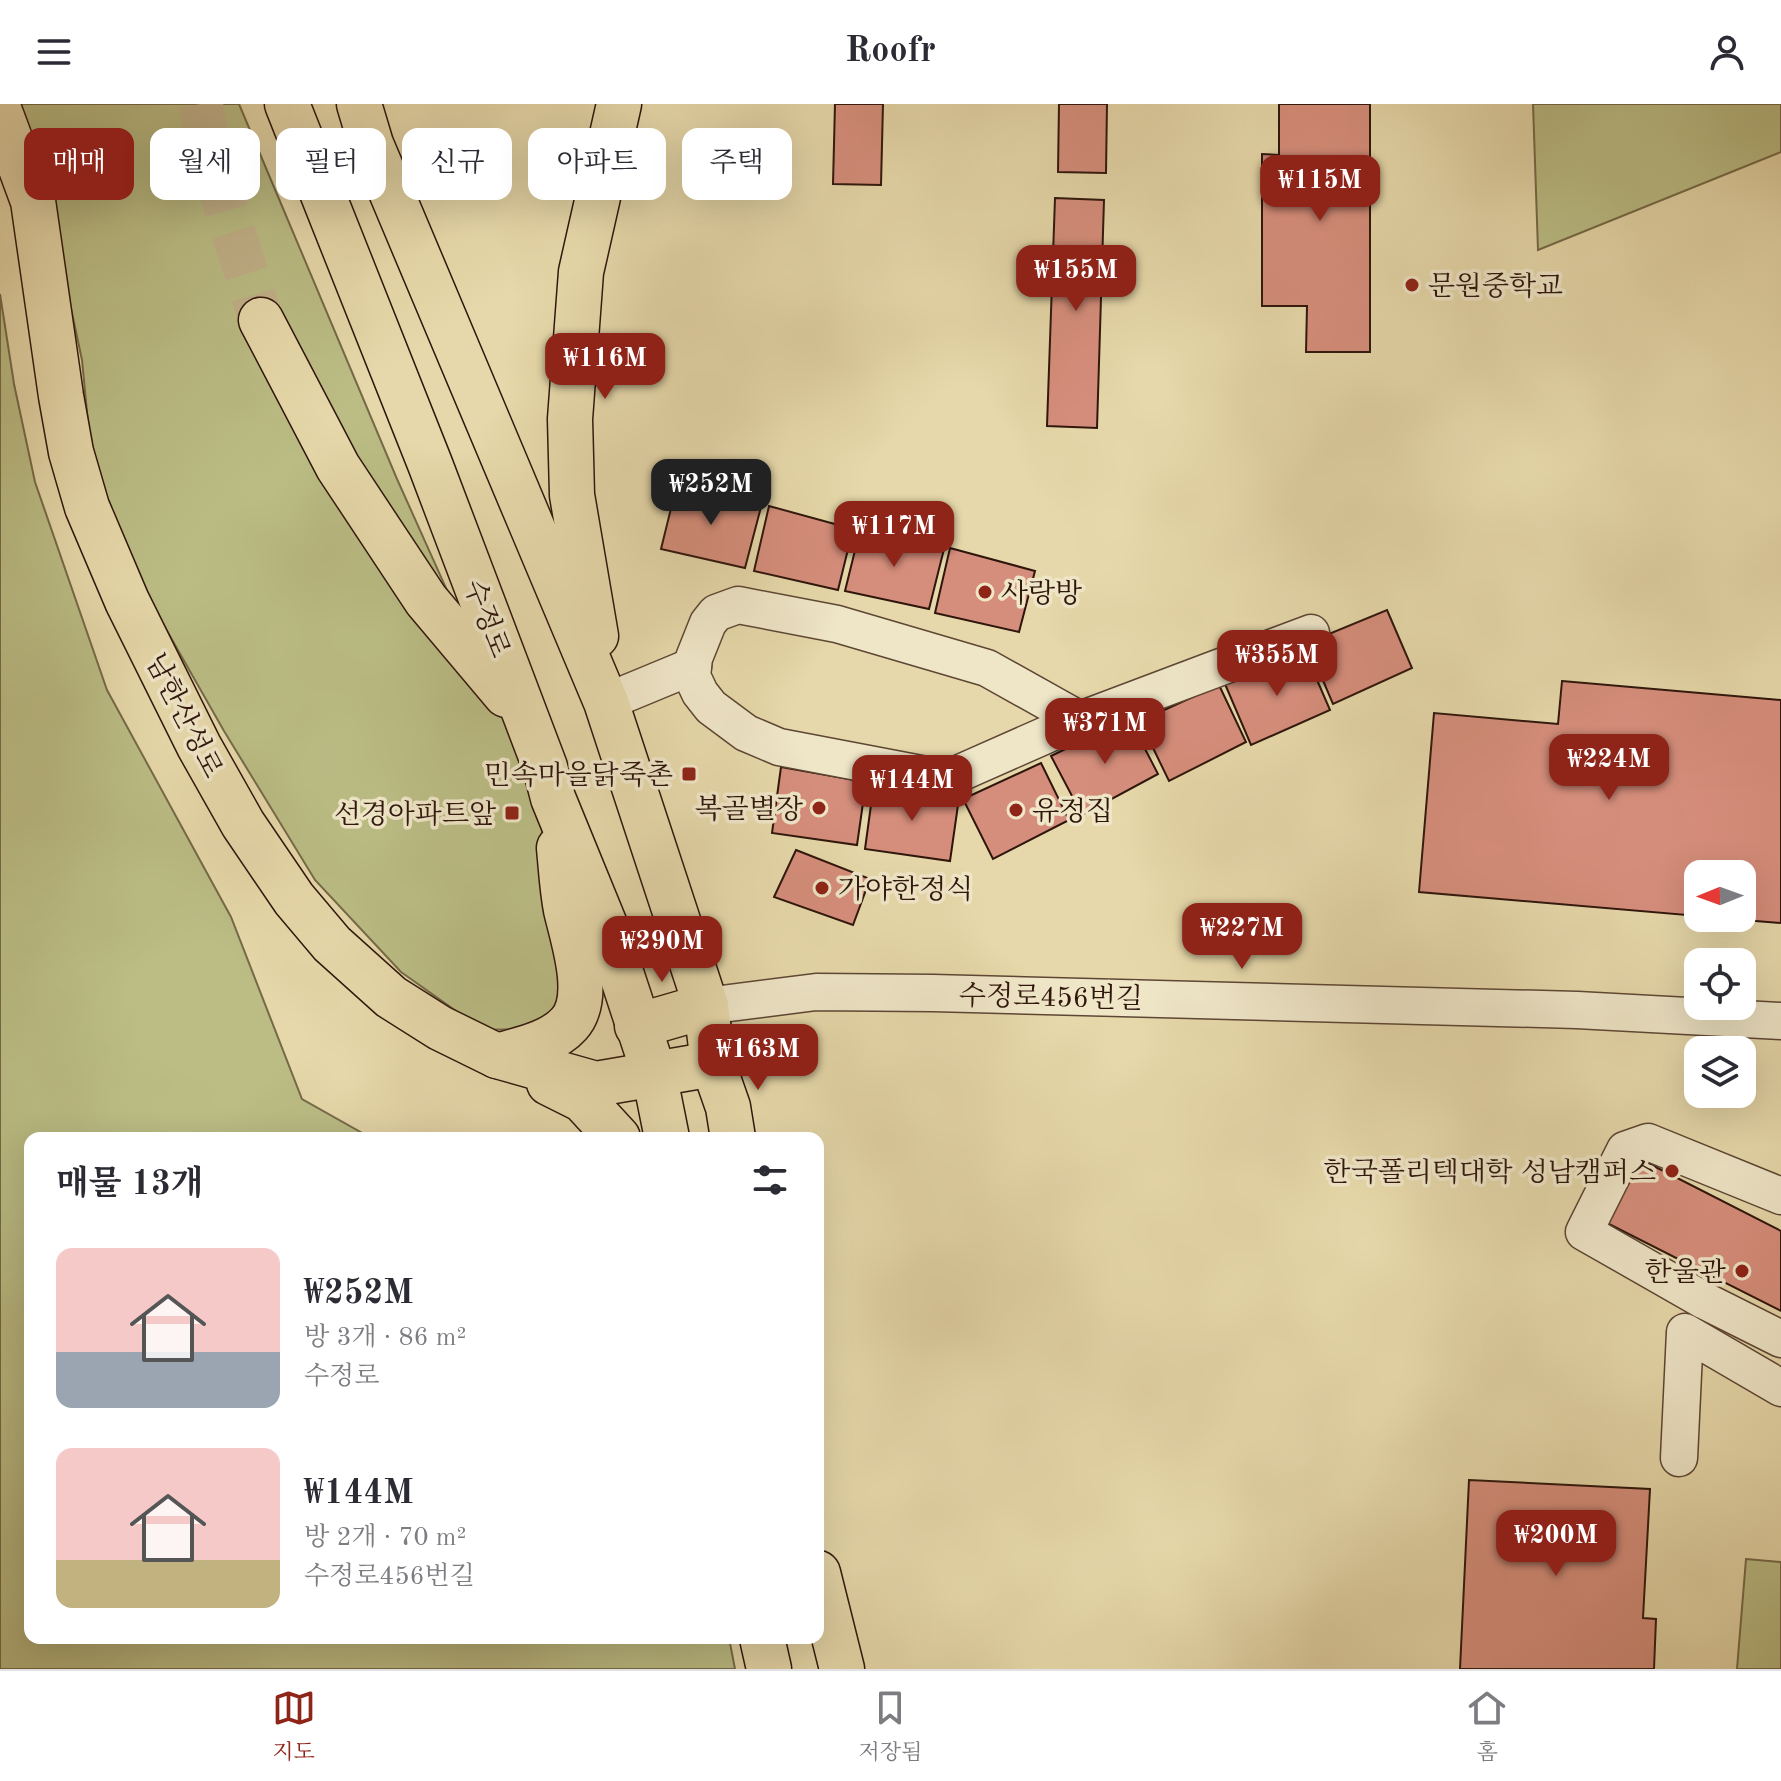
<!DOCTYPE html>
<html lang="ko">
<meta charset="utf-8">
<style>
:root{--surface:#fff;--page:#f2f2f3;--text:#2b2b33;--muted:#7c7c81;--line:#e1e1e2;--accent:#8f2418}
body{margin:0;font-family:"Old Standard TT","Noto Serif KR",serif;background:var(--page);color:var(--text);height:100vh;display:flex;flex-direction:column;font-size:30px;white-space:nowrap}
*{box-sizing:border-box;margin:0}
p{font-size:26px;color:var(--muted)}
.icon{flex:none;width:44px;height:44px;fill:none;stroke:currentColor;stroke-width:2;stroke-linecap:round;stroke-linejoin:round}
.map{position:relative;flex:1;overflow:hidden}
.details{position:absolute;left:24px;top:1028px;width:800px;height:512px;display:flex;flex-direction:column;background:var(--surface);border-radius:16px;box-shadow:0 8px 32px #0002}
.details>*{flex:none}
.top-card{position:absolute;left:24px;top:24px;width:800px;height:72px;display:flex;gap:16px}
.needle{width:52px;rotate:269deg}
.controls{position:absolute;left:1684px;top:756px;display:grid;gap:16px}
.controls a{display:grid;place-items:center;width:72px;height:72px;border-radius:16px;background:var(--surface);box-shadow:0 8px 32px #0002;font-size:40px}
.price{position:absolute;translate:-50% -68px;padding:0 18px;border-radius:16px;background:var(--accent);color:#fff;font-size:26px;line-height:52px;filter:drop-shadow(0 2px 4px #0008)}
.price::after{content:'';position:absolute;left:50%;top:48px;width:24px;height:18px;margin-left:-12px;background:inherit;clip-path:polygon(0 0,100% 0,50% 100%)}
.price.active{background:#222;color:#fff}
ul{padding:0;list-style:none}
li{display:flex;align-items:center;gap:24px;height:200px;padding:0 32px}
li span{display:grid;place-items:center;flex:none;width:224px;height:160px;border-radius:16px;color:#555}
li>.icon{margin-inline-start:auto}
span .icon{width:96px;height:96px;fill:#fffc;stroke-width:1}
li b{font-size:34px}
h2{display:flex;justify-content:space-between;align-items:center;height:96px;padding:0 32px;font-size:34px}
.tag{padding:0 28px;border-radius:16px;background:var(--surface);box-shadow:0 8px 32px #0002;font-size:28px;line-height:72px}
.tag.active{background:var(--accent);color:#fff}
header{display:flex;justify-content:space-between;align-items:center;height:104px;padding:0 32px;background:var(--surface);font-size:36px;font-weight:600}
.tab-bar{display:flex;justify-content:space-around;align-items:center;height:112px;border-top:2px solid var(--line);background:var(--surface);font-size:22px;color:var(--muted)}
.tab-bar a{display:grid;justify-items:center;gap:4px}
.tab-bar .active{color:var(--accent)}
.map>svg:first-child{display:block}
</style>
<header><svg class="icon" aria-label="menu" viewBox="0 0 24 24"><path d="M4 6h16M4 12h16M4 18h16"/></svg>Roofr<svg class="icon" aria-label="person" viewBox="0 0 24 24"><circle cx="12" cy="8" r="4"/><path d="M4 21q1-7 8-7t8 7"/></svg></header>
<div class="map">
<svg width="1781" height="1565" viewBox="0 0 1781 1565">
<rect width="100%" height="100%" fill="#e6d8aa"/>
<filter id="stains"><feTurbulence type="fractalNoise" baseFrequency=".0025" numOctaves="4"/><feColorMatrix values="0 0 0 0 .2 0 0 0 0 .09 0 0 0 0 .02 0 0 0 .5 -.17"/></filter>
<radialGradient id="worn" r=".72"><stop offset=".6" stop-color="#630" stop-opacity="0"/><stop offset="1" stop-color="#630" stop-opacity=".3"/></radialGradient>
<g fill="#bbbd85" stroke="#756a48" stroke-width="2">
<polygon points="17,0 239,0 397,375 534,680 586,861 563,924 483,926 401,868 315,776 224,627 154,504 92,360 82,256 38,50"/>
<polygon points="1533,0 1781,0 1781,48 1538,146"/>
<polygon points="0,190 14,280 35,378 107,586 231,813 302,995 371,1034 30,1034 30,1534 729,1534 735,1565 0,1565"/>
<polygon points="1746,1455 1781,1458 1781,1565 1737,1565"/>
</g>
<g fill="#d68e7c" stroke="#2f160c" stroke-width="2">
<polygon points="835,0 883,0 881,81 833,80"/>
<polygon points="1059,0 1107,0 1106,69 1058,68"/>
<polygon points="1279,0 1370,0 1370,248 1306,248 1307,202 1262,202 1262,50 1279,51"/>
<polygon points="1055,94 1104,96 1097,324 1047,322"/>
<polygon points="677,380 761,403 745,464 661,445"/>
<polygon points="769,402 853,425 838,486 754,467"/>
<polygon points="861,422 944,445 929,505 845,487"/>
<polygon points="950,444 1035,467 1019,528 935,509"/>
<polygon points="1387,506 1412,564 1333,600 1307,539"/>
<polygon points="1305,548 1330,606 1251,641 1225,580"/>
<polygon points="1562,577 1781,596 1781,819 1719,814 1742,814 1742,770 1698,770 1698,812 1419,788 1434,609 1558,620"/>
<polygon points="1219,581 1246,638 1169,677 1140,617"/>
<polygon points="1129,614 1158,670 1082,711 1051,652"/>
<polygon points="1041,659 1069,716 993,755 963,695"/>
<polygon points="781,663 866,678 857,741 772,729"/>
<polygon points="874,679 959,694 950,757 865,745"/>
<polygon points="796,746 870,775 853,821 774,793"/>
<polygon points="1638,1054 1781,1127 1781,1207 1605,1118"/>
<polygon points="1469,1376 1650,1385 1643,1514 1656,1515 1654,1565 1460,1565"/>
</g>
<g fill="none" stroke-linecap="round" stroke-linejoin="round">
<path stroke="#c1b18a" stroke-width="44" stroke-dasharray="44 22" stroke-linecap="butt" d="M201 0C212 73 240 145 261 216"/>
<g stroke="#5d4634" stroke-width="39">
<g id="minor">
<polygon points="738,501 837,520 987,564 1080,616 951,673 926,671 779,643 746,629 711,603 700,589 692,572 694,554 708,519 716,509"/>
<polyline points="606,598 693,562"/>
<polyline points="1080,616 1311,529"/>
<polyline points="706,902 816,888 933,889 1577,906 1781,917"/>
<polyline points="1781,1092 1648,1038 1625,1046 1584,1128 1705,1197 1781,1235"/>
<polyline points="1679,1354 1685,1228 1781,1284"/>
</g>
</g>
<g stroke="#2f160c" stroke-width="47">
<g id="major">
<polyline points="287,0 430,360 545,663 553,694 607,826 654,969 667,1034"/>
<polyline points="359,0 371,40 606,598 706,902 713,960 728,1003 733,1034"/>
<polyline points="0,8 33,97 61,292 71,348 87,403 127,497 199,642 243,720 294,795 332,840 391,893 440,924 497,952 596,980 713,960"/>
<polyline points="261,216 338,363 426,496 506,591"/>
<polyline points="596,532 572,391 570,315 581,168 619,0"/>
<polyline points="637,922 706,902"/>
<path d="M497 952C521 945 552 939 569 920 593 894 573 836 566 806 562 785 561 764 559 744"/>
<polyline points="549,979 583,996 618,1034"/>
<polyline points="818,1469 842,1565"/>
<polyline points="762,1534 769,1565"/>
</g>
</g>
<use href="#minor" stroke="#efe6c8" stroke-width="36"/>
<use href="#major" stroke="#e6d8aa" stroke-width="44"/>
</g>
<g fill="#8f2418" stroke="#efe6c8" stroke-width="3">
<circle cx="1412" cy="181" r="8"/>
<circle cx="985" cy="488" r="8"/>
<rect x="681" y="662" width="16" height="16" rx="4"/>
<circle cx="819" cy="704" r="8"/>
<circle cx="1016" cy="706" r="8"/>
<rect x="504" y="701" width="16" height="16" rx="4"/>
<circle cx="822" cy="784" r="8"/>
<circle cx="1672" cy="1067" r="8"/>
<circle cx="1742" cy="1167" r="8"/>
</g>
<g text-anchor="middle" stroke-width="7" stroke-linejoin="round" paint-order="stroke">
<g font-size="28" fill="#2f160c" stroke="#efe6c8" text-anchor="end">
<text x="1428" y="191" text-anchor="start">문원중학교</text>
<text x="1001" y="498" text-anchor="start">사랑방</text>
<text x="673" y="680">민속마을닭죽촌</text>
<text x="803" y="714">복골별장</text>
<text x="1032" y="716" text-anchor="start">유정집</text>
<text x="496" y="719">선경아파트앞</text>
<text x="838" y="794" text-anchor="start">가야한정식</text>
<text x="1656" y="1077">한국폴리텍대학 성남캠퍼스</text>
<text x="1726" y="1177">한울관</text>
</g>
<g font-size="28" fill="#2f160c" stroke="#efe6c8">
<text transform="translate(488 514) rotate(69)" y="10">수정로</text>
<text transform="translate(185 611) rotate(63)" y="10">남한산성로</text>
<text transform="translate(1051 892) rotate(1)" y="10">수정로456번길</text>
</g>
</g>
<rect width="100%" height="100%" filter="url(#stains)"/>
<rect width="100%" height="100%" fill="url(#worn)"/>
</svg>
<div class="controls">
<a><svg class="needle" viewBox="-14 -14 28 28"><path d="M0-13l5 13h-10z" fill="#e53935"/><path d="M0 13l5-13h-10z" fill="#7c7c81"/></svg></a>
<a><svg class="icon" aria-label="locate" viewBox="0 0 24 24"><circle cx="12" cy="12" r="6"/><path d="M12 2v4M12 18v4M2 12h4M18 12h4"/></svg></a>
<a><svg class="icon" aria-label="layers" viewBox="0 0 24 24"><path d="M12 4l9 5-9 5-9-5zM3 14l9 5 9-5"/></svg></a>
</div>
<b class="price" style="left:1320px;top:119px">₩115M</b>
<b class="price" style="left:1076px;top:209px">₩155M</b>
<b class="price" style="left:605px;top:297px">₩116M</b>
<b class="price active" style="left:711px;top:423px">₩252M</b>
<b class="price" style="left:894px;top:465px">₩117M</b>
<b class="price" style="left:1277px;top:594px">₩355M</b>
<b class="price" style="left:1105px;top:662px">₩371M</b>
<b class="price" style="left:1609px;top:698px">₩224M</b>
<b class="price" style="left:912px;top:719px">₩144M</b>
<b class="price" style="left:1242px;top:867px">₩227M</b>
<b class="price" style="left:662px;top:880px">₩290M</b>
<b class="price" style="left:758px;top:988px">₩163M</b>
<b class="price" style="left:1556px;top:1474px">₩200M</b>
<div class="top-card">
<a class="tag active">매매</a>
<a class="tag">월세</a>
<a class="tag">필터</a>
<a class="tag">신규</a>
<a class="tag">아파트</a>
<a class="tag">주택</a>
</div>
<section class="details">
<h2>매물 13개<svg class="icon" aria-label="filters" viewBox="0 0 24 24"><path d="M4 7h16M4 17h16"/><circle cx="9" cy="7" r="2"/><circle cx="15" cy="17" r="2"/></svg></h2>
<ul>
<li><span style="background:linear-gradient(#f6c9c9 65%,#9aa5b1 0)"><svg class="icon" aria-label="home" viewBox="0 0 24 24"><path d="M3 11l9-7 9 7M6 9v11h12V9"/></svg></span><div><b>₩252M</b><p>방 3개 · 86 m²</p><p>수정로</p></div></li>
<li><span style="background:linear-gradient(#f6c9c9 70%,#c2b280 0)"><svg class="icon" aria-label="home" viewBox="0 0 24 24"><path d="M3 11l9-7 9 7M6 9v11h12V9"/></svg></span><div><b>₩144M</b><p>방 2개 · 70 m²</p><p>수정로456번길</p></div></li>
</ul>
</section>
</div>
<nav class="tab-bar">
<a class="active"><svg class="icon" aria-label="map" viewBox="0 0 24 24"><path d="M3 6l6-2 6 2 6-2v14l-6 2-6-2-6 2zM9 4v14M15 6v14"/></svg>지도</a>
<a><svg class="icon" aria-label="saved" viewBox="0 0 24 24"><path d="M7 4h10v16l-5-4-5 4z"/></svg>저장됨</a>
<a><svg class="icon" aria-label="home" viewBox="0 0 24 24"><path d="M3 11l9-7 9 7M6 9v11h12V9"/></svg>홈</a>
</nav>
